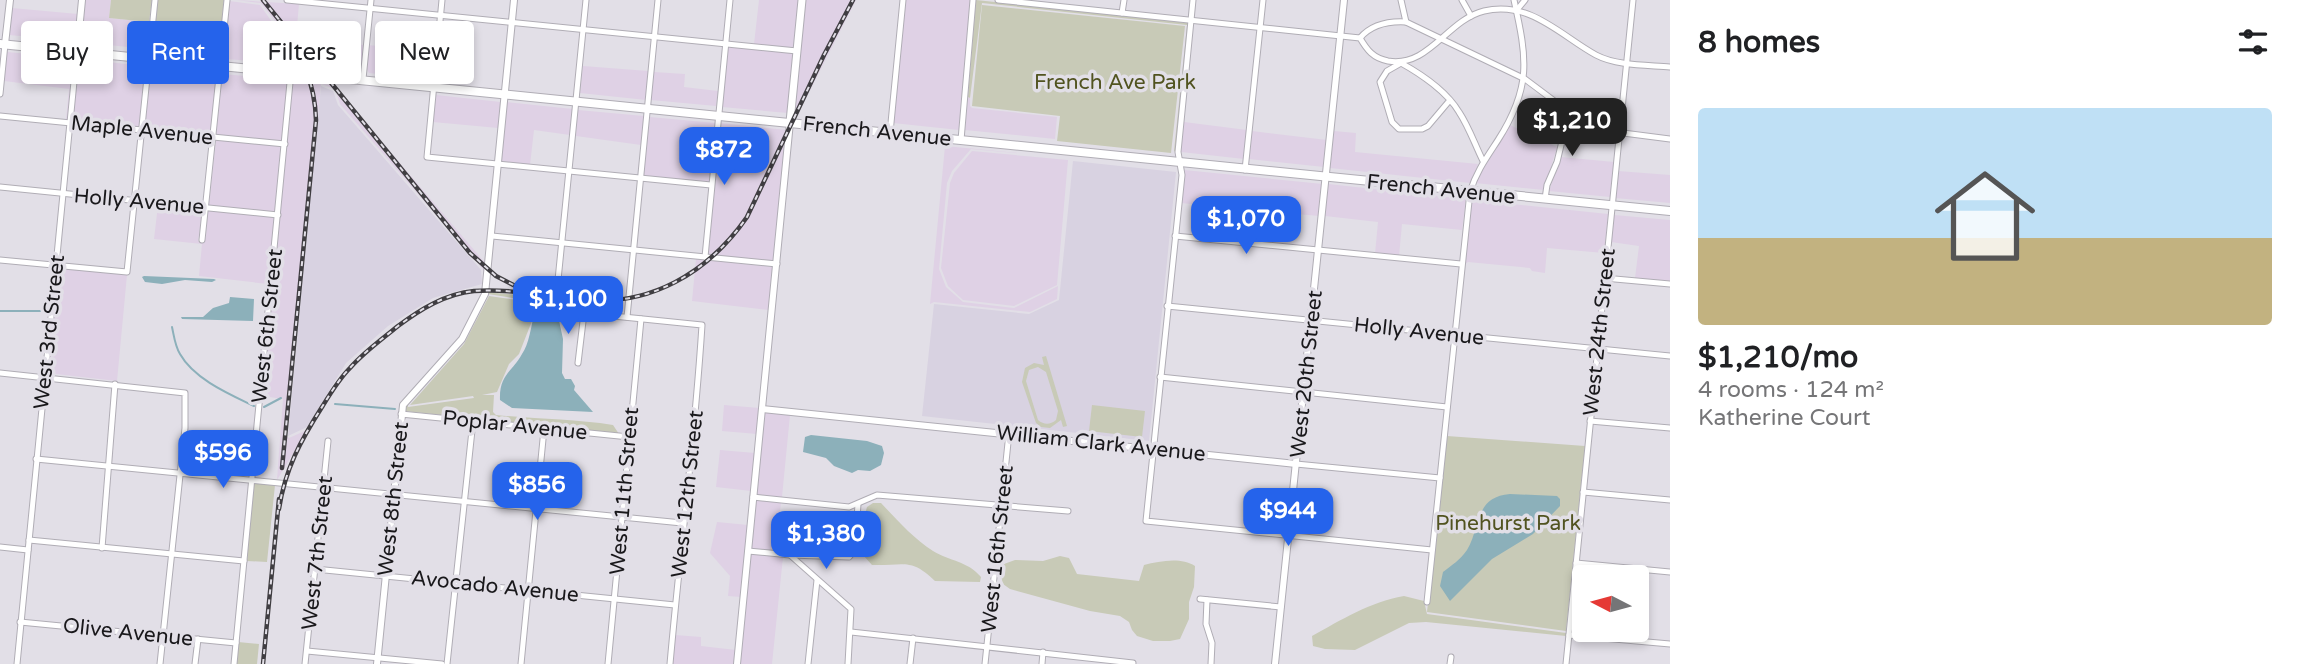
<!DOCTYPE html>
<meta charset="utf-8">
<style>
:root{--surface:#fff;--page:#f6f6f6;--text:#202124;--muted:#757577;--accent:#2563eb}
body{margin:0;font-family:"Varela Round",sans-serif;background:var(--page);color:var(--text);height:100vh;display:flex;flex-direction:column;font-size:26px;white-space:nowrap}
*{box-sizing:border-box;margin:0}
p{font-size:23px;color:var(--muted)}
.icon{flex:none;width:38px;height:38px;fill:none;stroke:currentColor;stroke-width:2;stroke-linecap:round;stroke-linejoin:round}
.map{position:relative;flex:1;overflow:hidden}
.drawer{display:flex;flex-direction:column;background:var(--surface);width:630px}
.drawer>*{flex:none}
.banner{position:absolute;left:21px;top:21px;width:665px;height:63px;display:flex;gap:14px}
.needle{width:46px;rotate:276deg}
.buttons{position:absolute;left:1572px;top:565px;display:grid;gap:14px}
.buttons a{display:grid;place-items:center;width:77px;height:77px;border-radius:7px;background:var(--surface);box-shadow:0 4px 10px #0003;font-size:35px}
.price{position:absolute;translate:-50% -60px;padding:0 16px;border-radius:14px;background:var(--accent);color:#fff;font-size:23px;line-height:46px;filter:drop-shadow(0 2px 4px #0008)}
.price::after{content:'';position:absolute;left:50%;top:42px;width:21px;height:16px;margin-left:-10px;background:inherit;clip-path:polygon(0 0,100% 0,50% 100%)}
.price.current{background:#222;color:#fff}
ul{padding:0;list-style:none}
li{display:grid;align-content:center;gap:14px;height:371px;padding:0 28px}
li span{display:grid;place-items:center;height:217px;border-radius:7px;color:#555}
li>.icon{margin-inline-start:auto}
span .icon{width:126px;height:126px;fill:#fffc;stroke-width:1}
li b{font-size:30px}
h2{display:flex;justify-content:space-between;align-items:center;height:84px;padding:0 28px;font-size:30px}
.pill{padding:0 24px;border-radius:7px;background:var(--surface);box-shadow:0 4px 10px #0003;font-size:24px;line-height:63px}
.pill.current{background:var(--accent);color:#fff}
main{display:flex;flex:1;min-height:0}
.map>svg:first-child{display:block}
</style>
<main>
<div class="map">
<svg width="1670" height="664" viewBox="0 0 1670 664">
<rect width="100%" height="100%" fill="#e2dfe7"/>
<g fill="#dfd1e5">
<polygon points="85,0 111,0 109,18 149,22 147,49 80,42"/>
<polygon points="236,0 299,4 296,37 320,40 318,66 254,60 257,36 266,36 268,26 275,21 261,3"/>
<polygon points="759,0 799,0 795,48 754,44"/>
<polygon points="805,0 856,0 798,114 794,114"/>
<polygon points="906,0 970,0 959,130 893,123"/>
<polygon points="229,1 260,5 272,22 265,24 265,34 255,34 252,61 226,59 224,56"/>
<polygon points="12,8 78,14 75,41 9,35"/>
<polygon points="321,41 364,45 361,73 326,69 319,65"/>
<polygon points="368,45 435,52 431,77 428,79 369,73 366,68"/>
<polygon points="728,46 794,53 788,113 722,107"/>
<polygon points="7,52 73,58 67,120 66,120 69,89 4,81"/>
<polygon points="79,59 145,66 139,127 73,121"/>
<polygon points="151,66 217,73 211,135 145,128"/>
<polygon points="583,66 648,71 646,100 580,93"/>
<polygon points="654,72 685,74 684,87 718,91 716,106 651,100"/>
<polygon points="222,74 288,80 282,141 216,135"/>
<polygon points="293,81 321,84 286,436 289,438 307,430 277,480 283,399 263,396"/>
<polygon points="322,84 333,85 486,264 484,281 483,269 340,104 335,89"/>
<polygon points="436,95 501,102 498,128 433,122"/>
<polygon points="968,97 970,98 970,106 972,108 1057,117 1055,139 965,130"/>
<polygon points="506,102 573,109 570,135 534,130 530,165 500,161"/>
<polygon points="578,110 644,116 641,145 576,136"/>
<polygon points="650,117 715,123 709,183 643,176"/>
<polygon points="1184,122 1247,130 1244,159 1181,152"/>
<polygon points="720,123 787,130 774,262 708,255"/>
<polygon points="1510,125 1557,147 1544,190 1475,183"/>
<polygon points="1252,131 1327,140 1324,167 1249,159"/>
<polygon points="1334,131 1356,133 1355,152 1478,164 1470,183 1330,168"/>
<polygon points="216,140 282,146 275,213 209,205"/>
<polygon points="945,146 1027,154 971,149 952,171 947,183 939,269 946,287 963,302 1014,308 1058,286 1057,299 1030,312 934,302 930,304"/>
<polygon points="972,151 1068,160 1057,285 1014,306 963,300 948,286 941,268 950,183 954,173"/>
<polygon points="1561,157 1614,162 1610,197 1549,191"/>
<polygon points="1184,170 1323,184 1319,216 1181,203"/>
<polygon points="1618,171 1670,175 1670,203 1615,198"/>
<polygon points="1328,184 1466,199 1462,230 1402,224 1399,256 1375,254 1378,222 1325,216"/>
<polygon points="1472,200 1608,214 1604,253 1547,248 1545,273 1532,271 1530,268 1468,262 1464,265"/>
<polygon points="158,205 203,209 198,241 203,243 206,237 208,210 275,217 268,284 199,276 202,244 154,239"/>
<polygon points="1614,215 1670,220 1670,282 1635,278 1639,246 1611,242"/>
<polygon points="696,259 774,267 769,310 692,301"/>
<polygon points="58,267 127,275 117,381 47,373"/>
<polygon points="724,405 759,408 757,434 722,431"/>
<polygon points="765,412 790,415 782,497 756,495"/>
<polygon points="720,450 755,453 751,491 716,487"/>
<polygon points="756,499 781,502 776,551 751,549"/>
<polygon points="717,522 748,525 741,597 728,596 730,576 710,553"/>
<polygon points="750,554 783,557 772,664 740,664"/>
<polygon points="675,635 701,637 701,646 736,650 734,664 672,664"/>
</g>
<g fill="#d8d2e1">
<polygon points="321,86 333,91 338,105 481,270 482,284 433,298 388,326 346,363 307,427 288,436"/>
<polygon points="1073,161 1176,172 1149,441 922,416 934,304 1029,314 1059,300"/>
</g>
<g fill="#c8cab7" fill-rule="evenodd">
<polygon points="111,0 152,0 149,22 109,18"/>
<polygon points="157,0 224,0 218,56 152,49"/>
<polygon points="976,0 1188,23 1176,152 1174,151 1187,25 982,3 970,98 968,97"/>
<polygon points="982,5 1185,26 1171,153 1057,141 1060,116 972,106"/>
<polygon points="488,292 578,301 576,316 570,309 563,306 488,294"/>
<path d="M489 296 539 303 519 354 509 364 497 392 482 395H494L493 412 496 415C535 419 574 419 613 425L619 434 404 411 406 406 444 364 408 404V407L474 398 473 396 410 405 464 344Z"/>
<path d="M1046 356 1067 426 1063 427 1061 420 1050 428 1041 427 1036 423 1022 382 1025 368 1034 363 1044 365 1042 357ZM1038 367 1046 372 1058 411 1056 420C1050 425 1044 425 1038 420L1026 381 1029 370Z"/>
<polygon points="1092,405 1145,411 1142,437 1089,431"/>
<polygon points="1447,436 1585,446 1566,631 1427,612"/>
<polygon points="254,483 275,485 267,562 247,561"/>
<path d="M873 503H881C897 520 913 538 933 551 949 561 968 561 981 577L980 582 935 581C911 557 903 566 872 565L863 555C862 538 862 523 867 507Z"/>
<path d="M1060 556 1069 558 1077 574 1139 581 1144 565C1160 561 1181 557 1195 566L1194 587 1189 602V619L1180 639 1170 641H1153L1137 636 1132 630 1129 622 1120 616 1090 611 1010 589 1003 584 1000 572 1004 564 1015 560 1043 561Z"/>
<path d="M1404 596 1424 601 1427 614 1566 633V636L1426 622 1409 623 1355 650 1325 649 1313 646 1312 636C1341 620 1370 602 1404 596Z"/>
<polygon points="238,642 259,644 257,664 236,664"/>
</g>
<g fill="#8cb0ba">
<polygon points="144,276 214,279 216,280 212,282 185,280 162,284 145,282 142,277"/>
<polygon points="230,297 254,299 253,321 182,319 181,317 203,317 213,308 229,303"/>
<path d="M537 313 558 316 563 339 562 373 565 379H571L575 386 574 390 593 412 512 408 500 400C499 375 512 372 522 354 529 344 531 327 534 315Z"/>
<polygon points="811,435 867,441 882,446 884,453 881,465 870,471 858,470 852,473 834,466 826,458 803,452 805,437"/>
<path d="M1510 494 1557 496 1560 499V506L1533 534 1492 559 1450 601 1440 586 1443 572C1452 565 1460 560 1467 550 1481 527 1474 497 1510 494Z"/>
</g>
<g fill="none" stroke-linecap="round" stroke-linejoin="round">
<g stroke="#8cb0ba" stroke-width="2">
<polyline points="0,311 46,311"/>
<path d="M172 327C174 336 175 346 180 354 194 379 229 394 254 406"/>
<polyline points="335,404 395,409"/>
<polyline points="264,407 281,398"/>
</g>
<g stroke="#b0adb5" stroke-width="7">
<g id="minor">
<polyline points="287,0 797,51"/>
<polyline points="442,0 427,157 711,185"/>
<path d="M998 0 1360 38C1367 50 1373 58 1388 61 1429 68 1447 20 1484 11 1530 0 1561 36 1596 55 1617 66 1647 65 1670 67"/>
<polyline points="1193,0 1178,152 1182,175 1146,521 1432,550"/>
<polyline points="1401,0 1406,22"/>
<polyline points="1462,0 1471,16"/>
<polyline points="1516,11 1525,0"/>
<polyline points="1122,13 1124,0"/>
<path d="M1360 38C1372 24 1388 21 1406 22L1525 79 1569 112 1600 130 1670 139"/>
<polyline points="363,79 371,0"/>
<polyline points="0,94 5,44"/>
<path d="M1450 100 1428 126 1422 129H1399L1392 122 1380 82 1387 71 1401 63C1421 74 1447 92 1459 112 1469 127 1475 145 1483 161"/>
<polyline points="0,116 285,144"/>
<polyline points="890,133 903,0"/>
<polyline points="961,140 973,0"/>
<polyline points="1245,170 1263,0"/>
<polyline points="0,187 278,215"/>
<polyline points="1545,199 1547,185 1557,162 1569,112"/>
<polyline points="492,236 777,264"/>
<polyline points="1175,236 1461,264"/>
<polyline points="202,240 227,0"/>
<polyline points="705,257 730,0"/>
<polyline points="0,260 127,272 155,0"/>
<polyline points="1604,278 1670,284"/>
<polyline points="557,290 586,0"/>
<polyline points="1167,306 1670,356"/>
<polyline points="627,317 658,0"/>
<path d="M578 363 584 313 702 325C695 438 680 551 670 664"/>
<polyline points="0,373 185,393 185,428 160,664"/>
<polyline points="1160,377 1447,407"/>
<polyline points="401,414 629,437"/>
<polyline points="1590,421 1670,428"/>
<polyline points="36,459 682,523"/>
<polyline points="1296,464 1440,478"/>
<polyline points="1583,492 1670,500"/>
<polyline points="753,497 849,507 877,495 1068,511"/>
<polyline points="29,540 244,561"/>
<polyline points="0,547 28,550"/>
<polyline points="102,548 115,384"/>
<polyline points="748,551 790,555 849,557 855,550 858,504"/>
<polyline points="790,555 851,609 848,664"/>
<polyline points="1576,563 1670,572"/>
<polyline points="315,569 675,605"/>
<polyline points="1200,599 1281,607"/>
<polyline points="1207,600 1206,624 1212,643 1211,664"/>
<path d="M1427 602 1470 192C1476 172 1487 157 1498 140 1532 87 1527 58 1514 0"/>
<polyline points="20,622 236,643"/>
<polyline points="851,632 1133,663"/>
<polyline points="1569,635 1670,644"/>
<polyline points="307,651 442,664"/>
<polyline points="17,664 77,51"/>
<polyline points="195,664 198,639"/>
<polyline points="234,664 291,72"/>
<polyline points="305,664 328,441"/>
<polyline points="447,664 473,421"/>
<polyline points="521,664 544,429"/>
<polyline points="608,664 641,319"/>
<polyline points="808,664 817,580"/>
<polyline points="910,664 913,638"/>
<polyline points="985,664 1009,433"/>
<polyline points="1042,664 1043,652"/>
<polyline points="1450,664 1451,657"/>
<polyline points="1566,664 1633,0"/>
</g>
</g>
<g stroke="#b0adb5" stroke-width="8">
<g id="tertiary">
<polyline points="5,44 10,0"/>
<polyline points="77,51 82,0"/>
<polyline points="762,409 1296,464"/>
<polyline points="377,664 403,405 462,339 485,294 514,0"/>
<polyline points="737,664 790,122"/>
<polyline points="1275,664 1344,0"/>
</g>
</g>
<g stroke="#b0adb5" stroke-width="9">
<polyline id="secondary" points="790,122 802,0"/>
</g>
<g stroke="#b0adb5" stroke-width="10">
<polyline id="primary" points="0,44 1670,211"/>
</g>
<use href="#minor" stroke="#fff" stroke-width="5"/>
<use href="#tertiary" stroke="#fff" stroke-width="6"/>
<use href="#secondary" stroke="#fff" stroke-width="7"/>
<use href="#primary" stroke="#fff" stroke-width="8"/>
<g stroke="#403e42" stroke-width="4.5">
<g id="rail">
<polyline points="263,0 285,27"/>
<path d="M279 20C300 52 315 81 316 120L282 468"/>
<polyline points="305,51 470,253 496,276 523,290"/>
<path d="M279 509C285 469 301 440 322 407 330 394 339 379 350 368 364 352 381 340 398 326 421 309 445 294 474 291 509 288 546 297 580 300 650 307 708 273 747 217L824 55 853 0"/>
<polyline points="263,664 279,499"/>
</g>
</g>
<use href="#rail" stroke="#e2dfe7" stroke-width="2" stroke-dasharray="5" stroke-linecap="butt"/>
</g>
<g text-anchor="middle" stroke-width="7" stroke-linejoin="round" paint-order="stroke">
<g font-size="21" fill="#515320" stroke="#e2dfe7">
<text x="1115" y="89">French Ave Park</text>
<text x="1508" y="530">Pinehurst Park</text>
</g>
<g font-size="21" fill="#19181b" stroke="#e2dfe7">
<text transform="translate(142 130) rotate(6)" y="7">Maple Avenue</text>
<text transform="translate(877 131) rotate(6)" y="7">French Avenue</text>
<text transform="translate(1441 189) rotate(6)" y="7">French Avenue</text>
<text transform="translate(139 201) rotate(5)" y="7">Holly Avenue</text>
<text transform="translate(267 326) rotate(-84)" y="7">West 6th Street</text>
<text transform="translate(1419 331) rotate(6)" y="7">Holly Avenue</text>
<text transform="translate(49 332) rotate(-84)" y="7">West 3rd Street</text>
<text transform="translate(1599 332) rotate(-84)" y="7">West 24th Street</text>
<text transform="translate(1306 374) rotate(-84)" y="7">West 20th Street</text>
<text transform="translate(515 425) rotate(6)" y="7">Poplar Avenue</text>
<text transform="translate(1101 443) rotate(6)" y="7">William Clark Avenue</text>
<text transform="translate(624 491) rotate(-85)" y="7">West 11th Street</text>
<text transform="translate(687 494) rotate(-84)" y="7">West 12th Street</text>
<text transform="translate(393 499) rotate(-84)" y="7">West 8th Street</text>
<text transform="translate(997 549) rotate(-84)" y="7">West 16th Street</text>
<text transform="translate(317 553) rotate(-84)" y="7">West 7th Street</text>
<text transform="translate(495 586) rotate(6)" y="7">Avocado Avenue</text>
<text transform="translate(128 632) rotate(6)" y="7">Olive Avenue</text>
</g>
</g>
</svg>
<div class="buttons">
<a><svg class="needle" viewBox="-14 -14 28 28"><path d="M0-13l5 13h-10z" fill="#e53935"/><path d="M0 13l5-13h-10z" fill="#757577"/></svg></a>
</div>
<b class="price current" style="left:1572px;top:158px">$1,210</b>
<b class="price" style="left:724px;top:187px">$872</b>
<b class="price" style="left:1246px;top:256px">$1,070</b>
<b class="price" style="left:568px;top:336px">$1,100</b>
<b class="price" style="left:223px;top:490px">$596</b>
<b class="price" style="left:537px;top:522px">$856</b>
<b class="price" style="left:1288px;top:548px">$944</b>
<b class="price" style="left:826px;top:571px">$1,380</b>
<div class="banner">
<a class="pill">Buy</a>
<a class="pill current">Rent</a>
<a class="pill">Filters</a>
<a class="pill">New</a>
</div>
</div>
<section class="drawer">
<h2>8 homes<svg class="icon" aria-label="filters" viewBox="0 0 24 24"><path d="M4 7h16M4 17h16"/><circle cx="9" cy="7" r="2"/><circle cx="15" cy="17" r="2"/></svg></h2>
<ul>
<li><span style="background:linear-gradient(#bfe0f5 60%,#c2b280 0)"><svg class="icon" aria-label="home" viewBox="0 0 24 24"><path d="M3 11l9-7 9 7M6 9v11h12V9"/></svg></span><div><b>$1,210/mo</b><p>4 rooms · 124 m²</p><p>Katherine Court</p></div></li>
</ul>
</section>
</main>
